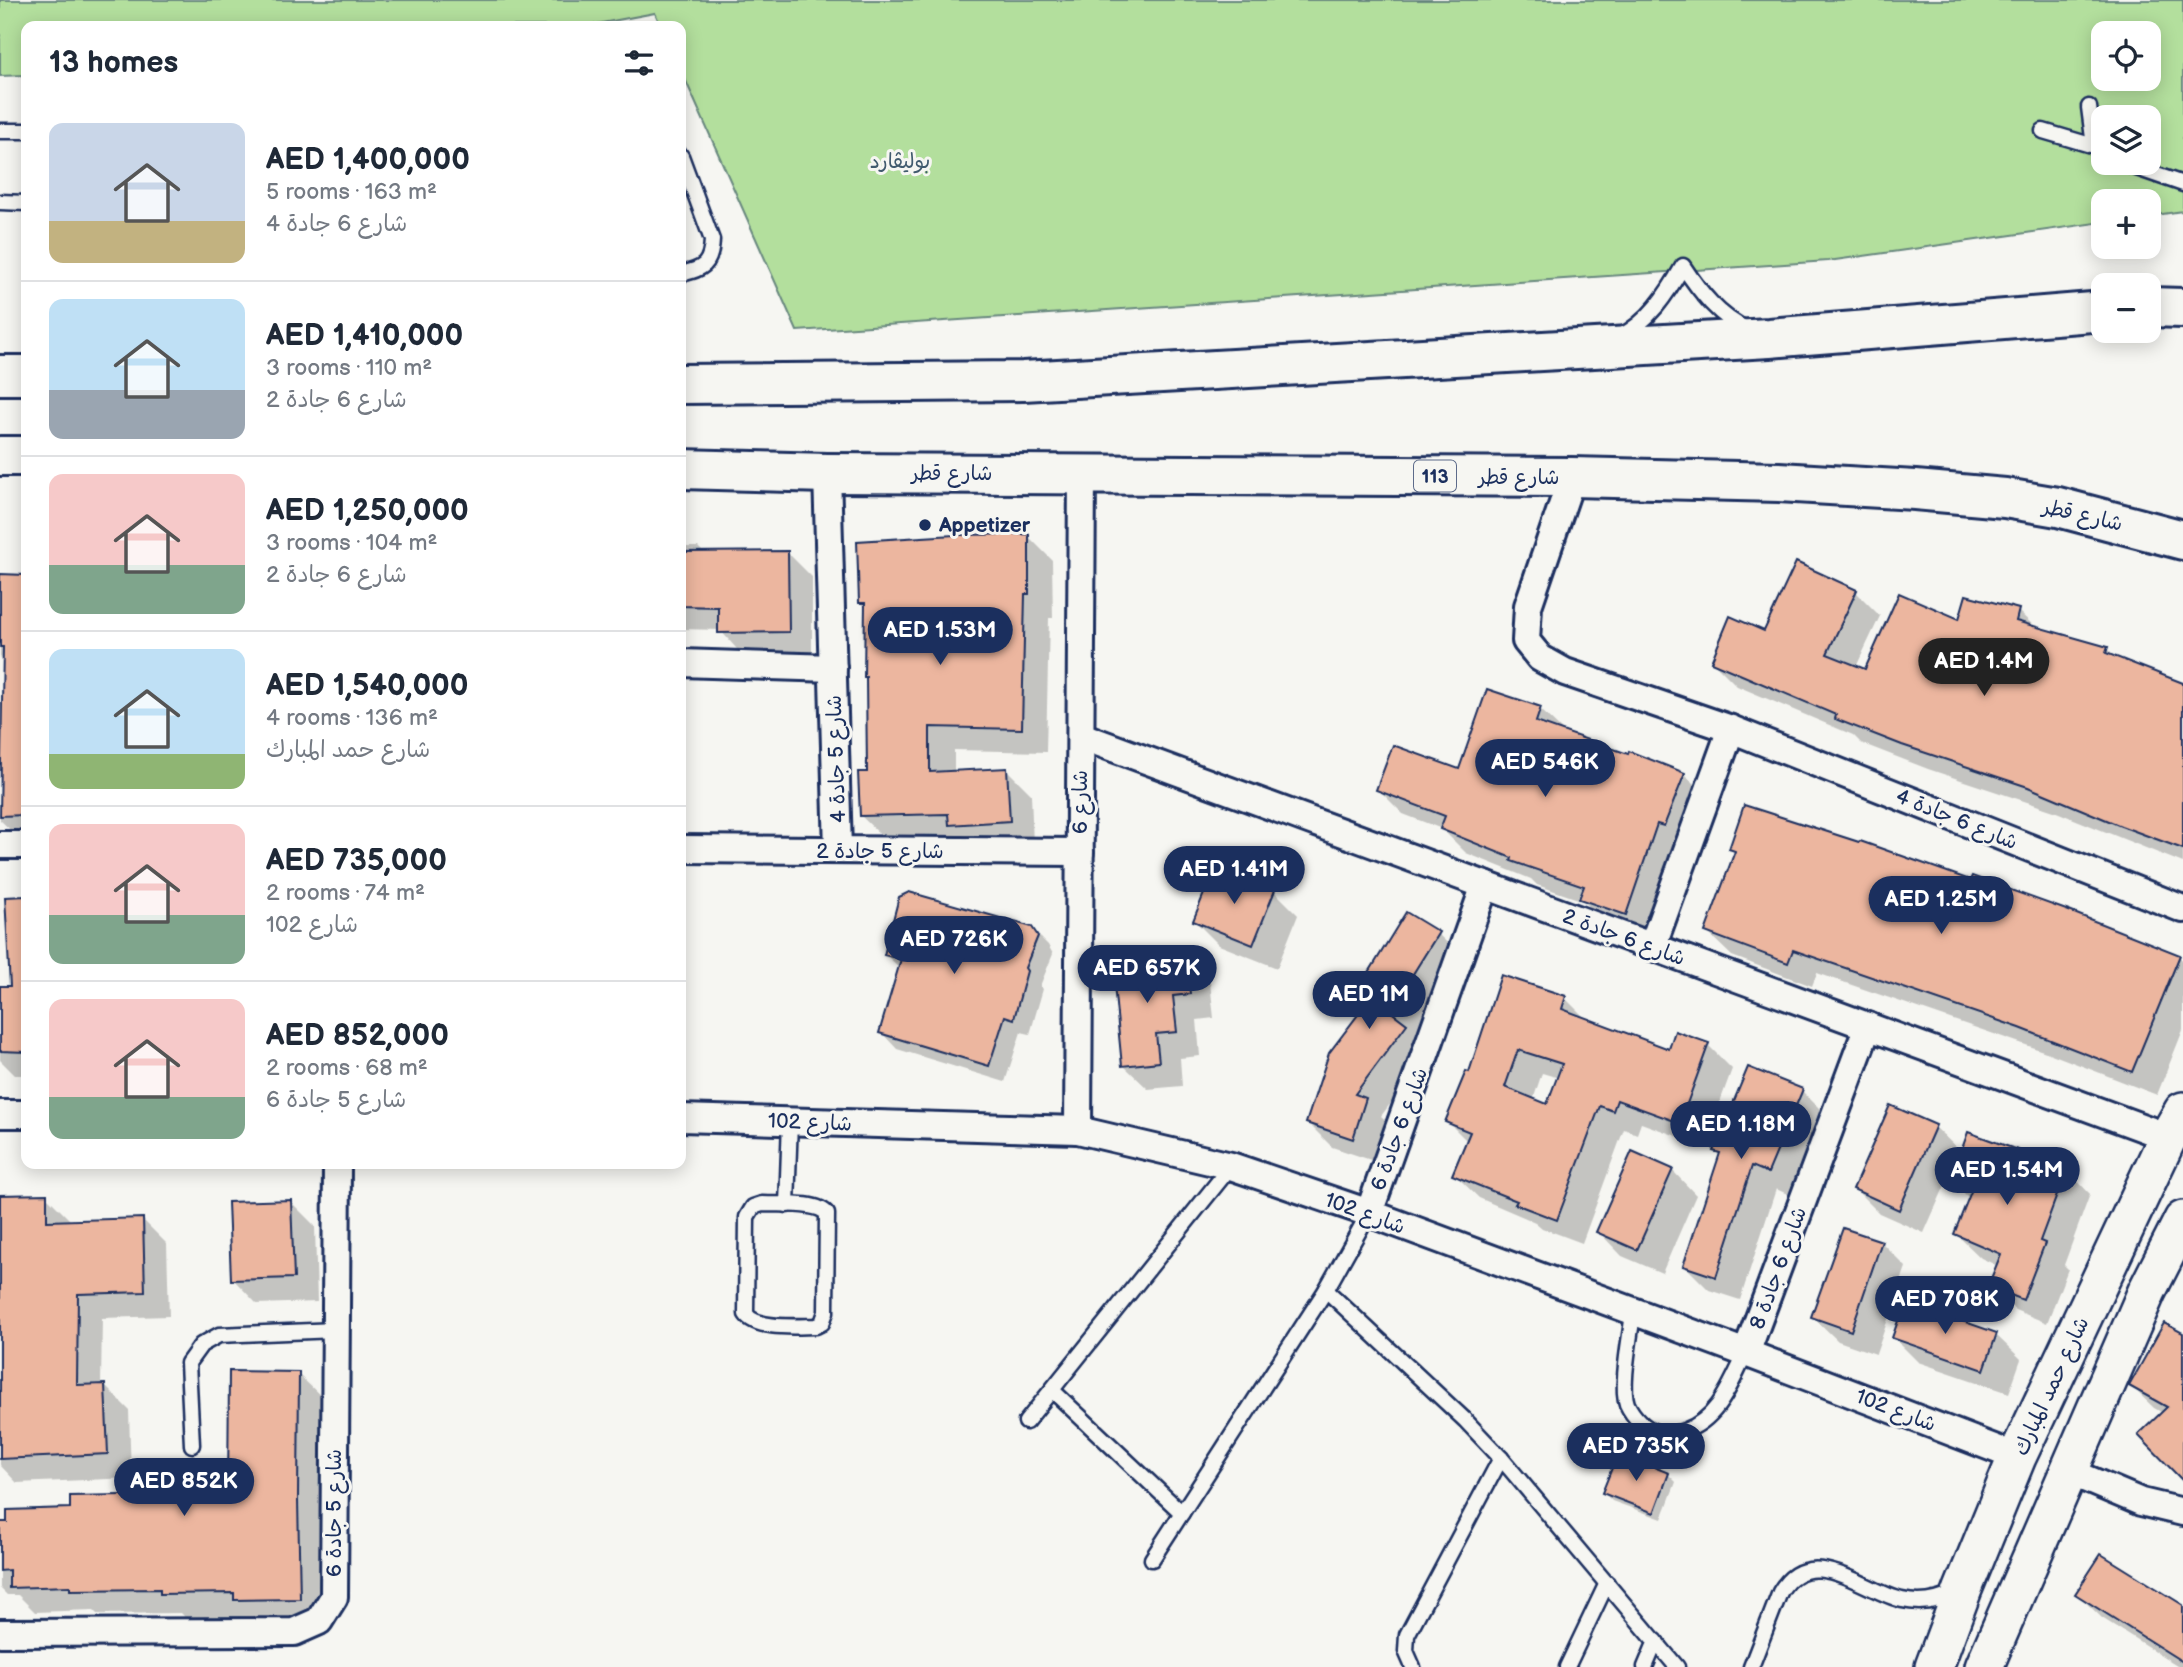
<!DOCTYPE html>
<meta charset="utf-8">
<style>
:root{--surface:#fff;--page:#f2f2f3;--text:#1f2937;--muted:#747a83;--line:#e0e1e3;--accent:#1b2f5e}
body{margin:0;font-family:"Balsamiq Sans","Playpen Sans Arabic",sans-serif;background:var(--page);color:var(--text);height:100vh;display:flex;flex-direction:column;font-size:26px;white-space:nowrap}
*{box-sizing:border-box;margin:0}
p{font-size:23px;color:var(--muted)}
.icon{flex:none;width:38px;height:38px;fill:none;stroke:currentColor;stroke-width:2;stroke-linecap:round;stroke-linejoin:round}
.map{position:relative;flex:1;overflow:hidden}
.panel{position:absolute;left:21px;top:21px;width:665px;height:1148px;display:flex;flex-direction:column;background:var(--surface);border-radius:14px;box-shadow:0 4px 18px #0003}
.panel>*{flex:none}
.controls{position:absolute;left:2091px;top:21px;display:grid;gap:14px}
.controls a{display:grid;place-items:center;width:70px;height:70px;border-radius:14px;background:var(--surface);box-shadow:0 4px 18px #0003;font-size:35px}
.price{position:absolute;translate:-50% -60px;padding:0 16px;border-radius:24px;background:var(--accent);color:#fff;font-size:23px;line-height:46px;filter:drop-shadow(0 2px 4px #0008)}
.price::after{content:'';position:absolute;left:50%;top:42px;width:21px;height:16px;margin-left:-10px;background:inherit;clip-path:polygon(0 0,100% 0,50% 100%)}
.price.on{background:#222;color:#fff}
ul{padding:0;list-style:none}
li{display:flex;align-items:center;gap:21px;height:175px;padding:0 28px}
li+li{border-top:2px solid var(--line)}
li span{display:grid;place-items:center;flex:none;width:196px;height:140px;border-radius:14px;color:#555}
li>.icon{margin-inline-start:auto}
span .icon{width:84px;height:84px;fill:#fffc;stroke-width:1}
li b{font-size:30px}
h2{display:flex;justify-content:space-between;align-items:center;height:84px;padding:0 28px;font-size:30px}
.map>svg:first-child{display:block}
</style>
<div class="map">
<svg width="2183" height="1667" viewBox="0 0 2183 1667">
<rect width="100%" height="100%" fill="#f6f6f2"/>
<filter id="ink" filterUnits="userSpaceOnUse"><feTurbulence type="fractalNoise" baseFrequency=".0143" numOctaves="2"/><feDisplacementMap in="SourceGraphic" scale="14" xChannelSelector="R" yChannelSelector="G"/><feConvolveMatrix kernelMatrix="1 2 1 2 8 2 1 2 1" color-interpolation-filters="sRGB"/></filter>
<g filter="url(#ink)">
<path fill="#b3df9d" stroke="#67877e" stroke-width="2" fill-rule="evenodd" d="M0 0H2183V211L2149 216V201H2104L2103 222 1828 261 797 331 681 70V26H661L655 13 586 26H26V75L0 76ZM2104 33H2149V79H2104ZM2104 117H2149V163H2104Z"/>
<g fill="#0003" fill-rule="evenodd">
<polygon points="1028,536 1052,560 1053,618 1049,618 1046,752 954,750 954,773 1007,770 1031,794 1033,845 975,848 964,838 886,840 861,816 869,773 867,609 861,603"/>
<polygon points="681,547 698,547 705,554 787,552 812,577 812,656 744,657 720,630 681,629"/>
<polygon points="0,576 26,577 26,839 20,839 0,820 0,758 2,758 4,661 0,657"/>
<polygon points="1856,592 1880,616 1856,667 1866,671 1960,622 2018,611 2036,628 2107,649 2118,660 2183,685 2183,863 2054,811 1928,769 1861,743 1853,735 1737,686 1713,662 1765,633"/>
<polygon points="1540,709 1565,733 1684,774 1708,798 1650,938 1605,923 1584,901 1537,885 1531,879 1466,853 1442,829 1403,814 1378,789 1460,771"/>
<polygon points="1731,848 2179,956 2183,961 2183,1030 2157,1095 2046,1052 1817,973 1812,986 1732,956 1707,932 1736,853"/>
<polygon points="1274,891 1298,915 1277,968 1219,945 1195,921"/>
<polygon points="26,897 26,1075 15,1075 0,1060 0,988 12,988 7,899"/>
<polygon points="1407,915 1438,934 1463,958 1415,1034 1431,1050 1381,1116 1390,1124 1377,1162 1332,1147 1308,1123 1382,986 1370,974"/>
<polygon points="1031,928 1048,945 1053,954 1040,986 1043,989 1030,1034 1021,1032 1005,1082 897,1049 881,1032 900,968 886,955"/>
<polygon points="1186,958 1210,982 1214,1018 1197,1020 1200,1056 1180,1058 1182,1086 1148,1089 1123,1065"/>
<path d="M1565 998 1587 1020 1670 1051 1708 1045 1732 1069 1704 1146 1641 1123 1637 1134 1624 1129 1582 1243 1542 1228 1535 1222 1479 1198 1454 1174 1468 1142 1447 1121 1470 1074ZM1542 1073 1559 1078 1548 1106 1533 1100Z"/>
<polygon points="1802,1091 1826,1115 1792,1196 1776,1189 1740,1300 1709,1290 1685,1266 1721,1156 1715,1150"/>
<polygon points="1891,1108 1935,1127 1960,1151 1924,1233 1879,1213 1855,1189"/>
<polygon points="2066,1169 2090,1194 2064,1265 2068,1269 2047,1323 2015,1310 1990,1286 1998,1266 1981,1258 1956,1234 1970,1199 1952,1181"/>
<polygon points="1672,1170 1696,1195 1662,1273 1622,1256 1598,1231"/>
<polygon points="46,1196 70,1220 143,1220 167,1244 169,1316 102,1318 101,1386 105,1386 129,1410 131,1478 17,1483 0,1465 0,1197"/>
<polygon points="291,1202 315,1226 317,1302 257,1304 233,1279"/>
<polygon points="1881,1242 1906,1267 1876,1354 1838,1341 1813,1317"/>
<polygon points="1996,1335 2021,1359 2009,1393 1918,1362 1894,1338"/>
<polygon points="2183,1347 2183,1478 2163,1413 2154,1408 2131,1386"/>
<polygon points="298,1374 323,1398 323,1623 261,1624 253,1616 186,1618 181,1613 97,1614 93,1610 35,1612 18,1595 7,1595 0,1588 0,1524 72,1510 229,1494"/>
<polygon points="1668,1474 1676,1482 1662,1519 1612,1501 1604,1493"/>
<polygon points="2077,1594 2183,1608 2183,1667 2180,1667 2102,1618"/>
</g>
<g fill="#ecb69f" stroke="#1b2f5e" stroke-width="2" fill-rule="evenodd">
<polygon points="1029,534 1029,594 1025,594 1022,729 930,727 930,772 1007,768 1010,821 949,825 948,814 860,816 858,772 867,772 866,677 864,677 865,603 859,603 857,541 955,535"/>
<polygon points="788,551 789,632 718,633 718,607 681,606 681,552"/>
<polygon points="1796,562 1857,590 1827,654 1865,669 1899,593 1959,619 1966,595 2019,609 2016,621 2108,647 2106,653 2183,683 2183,849 2121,826 2028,787 1902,745 1835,719 1836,715 1711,662 1730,616 1764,631"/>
<polygon points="0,574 26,575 26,815 0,816 3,647 0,647"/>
<polygon points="1487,689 1541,707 1536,722 1628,754 1629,751 1685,773 1664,826 1657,824 1626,915 1579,899 1584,886 1511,861 1512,858 1440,829 1445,816 1376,790 1393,745 1459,769"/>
<polygon points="1744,805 1859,842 1860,841 1970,880 1972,876 2069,911 2180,955 2132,1072 2020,1028 1793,950 1788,963 1705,932 1735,851 1729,849"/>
<polygon points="1215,866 1275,890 1253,945 1193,921"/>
<polygon points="909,892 1032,927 1038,936 1025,968 1027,971 1014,1019 1005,1016 989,1066 879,1033 901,959 884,955 899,897"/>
<polygon points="26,896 26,1052 0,1051 0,986 10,986 5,897"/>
<polygon points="1406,912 1439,932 1390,1011 1407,1024 1355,1094 1366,1098 1353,1139 1306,1123 1329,1053 1382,983 1368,974"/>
<polygon points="1186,956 1190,994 1173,996 1177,1032 1156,1034 1159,1062 1122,1066 1112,964"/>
<path d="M1501 975 1566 996 1562 1009 1669 1049 1675 1031 1709 1043 1680 1123 1617 1100 1613 1111 1600 1106 1557 1220 1515 1204 1517 1201 1452 1175 1470 1132 1445 1122 1466 1071 1469 1072ZM1518 1050 1562 1064 1547 1104 1505 1087Z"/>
<polygon points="1748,1067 1803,1089 1768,1173 1752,1166 1716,1277 1683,1266 1720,1153 1713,1151"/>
<polygon points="1890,1105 1936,1125 1899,1210 1853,1189"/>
<polygon points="1968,1132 2067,1168 2040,1241 2045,1243 2023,1300 1988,1286 2001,1254 1954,1234 1972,1189 1950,1182"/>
<polygon points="1632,1151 1673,1169 1637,1250 1596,1232"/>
<polygon points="47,1194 47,1221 143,1218 145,1292 78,1294 77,1385 105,1384 108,1454 0,1459 0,1195"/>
<polygon points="291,1200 294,1278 231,1280 228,1202"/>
<polygon points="1843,1228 1882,1241 1851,1331 1811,1317"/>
<polygon points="1905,1301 1997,1333 1984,1370 1892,1338"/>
<polygon points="2164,1323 2183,1333 2183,1481 2138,1435 2167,1407 2129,1386"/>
<polygon points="229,1371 299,1372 298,1500 300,1599 234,1600 234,1593 160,1594 160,1589 70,1590 70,1586 9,1588 9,1570 0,1571 0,1522 7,1522 7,1510 70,1508 70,1496 228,1493"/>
<polygon points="1618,1453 1669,1473 1654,1513 1602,1493"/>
<polygon points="2101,1554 2183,1605 2183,1662 2075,1594"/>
</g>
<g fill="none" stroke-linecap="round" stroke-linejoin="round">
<g stroke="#1b2f5e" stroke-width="19">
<g id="lane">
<polyline points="2089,107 2094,146"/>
<polyline points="0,131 26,131"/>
<polyline points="2043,131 2094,146 2104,152"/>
<path d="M681 156 712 240C711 265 703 269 681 274"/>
<polyline points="2122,163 2183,184"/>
<polyline points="0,202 26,203"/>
<path d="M1619 337C1649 322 1667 294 1683 266 1700 292 1719 317 1748 330"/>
<path d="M762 1204C779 1205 818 1201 827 1214L826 1312 822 1323 816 1326C798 1326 756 1330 746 1314L747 1217 753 1207Z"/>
<polyline points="787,1205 790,1121"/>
<polyline points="1326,1290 1465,1420 1501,1458 1677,1667"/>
<path d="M1633 1312C1631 1334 1620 1385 1627 1404 1633 1417 1645 1429 1658 1433 1668 1436 1674 1434 1684 1431 1719 1419 1731 1383 1746 1353"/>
<polyline points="1052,1390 1182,1513"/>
<polyline points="1026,1422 1231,1166"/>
<polyline points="192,1445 188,1363 201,1345 219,1335 336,1330"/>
<polyline points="1152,1559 1326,1290 1369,1213"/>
<polyline points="1413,1667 1406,1651 1407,1635 1501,1458"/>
<polyline points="1567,1667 1607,1583"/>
<polyline points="1645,1667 1656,1641"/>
<path d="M1751 1667 1780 1592C1809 1541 1864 1591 1902 1600 1920 1604 1939 1601 1955 1593"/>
</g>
</g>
<g stroke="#1b2f5e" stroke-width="32">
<g id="street">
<polyline points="827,473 838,850"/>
<polyline points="1572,477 1528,606 1526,641 1540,658 1565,672 1731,729 2183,909"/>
<polyline points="681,663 833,668"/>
<polyline points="1081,736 2168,1137"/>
<polyline points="0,845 26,845"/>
<polyline points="681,849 1080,852"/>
<polyline points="1652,947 1731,729"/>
<polyline points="0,1114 26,1114"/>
<polyline points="681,1118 1078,1130 1231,1166 1369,1213 1746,1353 2017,1457"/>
<polyline points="1078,1130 1082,473"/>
<polyline points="1369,1213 1485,885"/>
<polyline points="1746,1353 1868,1026"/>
<polyline points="2068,1471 2141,1502 2183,1512"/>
<polyline points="0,1633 294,1632 319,1621 334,1597 337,1164"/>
</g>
</g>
<g stroke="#1b2f5e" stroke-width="42">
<g id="secondary">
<polyline points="1934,1667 1963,1589 2017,1457 2168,1137 2183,1111"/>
<polyline points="1984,1667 2147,1291 2183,1220"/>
</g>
</g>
<g stroke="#1b2f5e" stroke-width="44">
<g id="primary">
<polyline points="2149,307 2183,308"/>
<polyline points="0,375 26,375"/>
<polyline points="681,384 1023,381 1769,338 2104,311"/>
<polyline points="0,456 26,456"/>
<polyline points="681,469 827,473 1572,477 1779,482 1915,490 2005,498 2058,507 2183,540"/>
</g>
</g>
<use href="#lane" stroke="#f6f6f2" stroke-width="14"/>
<use href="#street" stroke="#f6f6f2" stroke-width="26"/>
<use href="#secondary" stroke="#f6f6f2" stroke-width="37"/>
<use href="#primary" stroke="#f6f6f2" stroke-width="38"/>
</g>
</g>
<circle fill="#1b2f5e" stroke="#f6f6f2" stroke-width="2.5" cx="925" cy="525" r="7"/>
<g text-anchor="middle" stroke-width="6" stroke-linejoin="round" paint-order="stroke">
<rect fill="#f6f6f2" stroke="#5d6b8a" stroke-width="2" x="1414" y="460.5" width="42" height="31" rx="5"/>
<g font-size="19" font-weight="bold" fill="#1b2f5e">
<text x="1435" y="483">113</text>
</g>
<g font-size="21" fill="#415b6e" stroke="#f6f6f2">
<text x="900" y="168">بوليڤارد</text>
</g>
<g font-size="21" fill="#1b2f5e" stroke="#f6f6f2">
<text x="952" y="480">شارع قطر</text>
<text x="1519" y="484">شارع قطر</text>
<text transform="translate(2083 515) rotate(13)" y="7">شارع قطر</text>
<text transform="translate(836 759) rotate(-92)" y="7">شارع 5 جادة 4</text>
<text transform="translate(1080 802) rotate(-90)" y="7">شارع 6</text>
<text transform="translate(1957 819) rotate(22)" y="7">شارع 6 جادة 4</text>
<text x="880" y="858">شارع 5 جادة 2</text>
<text transform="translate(1624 937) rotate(20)" y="7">شارع 6 جادة 2</text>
<text transform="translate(810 1122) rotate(2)" y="7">شارع 102</text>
<text transform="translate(1399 1129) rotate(-70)" y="7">شارع 6 جادة 6</text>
<text transform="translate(1365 1213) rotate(20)" y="7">شارع 102</text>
<text transform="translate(1778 1268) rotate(-70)" y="7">شارع 6 جادة 8</text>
<text transform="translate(2051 1386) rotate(-65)" y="7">شارع حمد المبارك</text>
<text transform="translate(1896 1410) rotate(21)" y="7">شارع 102</text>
<text transform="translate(334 1513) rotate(-90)" y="7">شارع 5 جادة 6</text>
</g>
<g font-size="21" font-weight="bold" fill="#1b2f5e" stroke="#f6f6f2" text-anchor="start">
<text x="939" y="532">Appetizer</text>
</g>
</g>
</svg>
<div class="controls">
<a><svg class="icon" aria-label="locate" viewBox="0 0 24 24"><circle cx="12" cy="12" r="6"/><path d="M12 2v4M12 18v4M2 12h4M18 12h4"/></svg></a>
<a><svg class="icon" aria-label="layers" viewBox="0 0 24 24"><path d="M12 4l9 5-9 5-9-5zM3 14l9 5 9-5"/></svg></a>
<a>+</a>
<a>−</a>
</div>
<b class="price" style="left:940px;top:667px">AED 1.53M</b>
<b class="price on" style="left:1984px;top:698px">AED 1.4M</b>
<b class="price" style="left:1545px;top:799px">AED 546K</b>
<b class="price" style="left:1234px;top:906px">AED 1.41M</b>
<b class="price" style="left:1941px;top:936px">AED 1.25M</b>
<b class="price" style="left:954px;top:976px">AED 726K</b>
<b class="price" style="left:1147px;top:1005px">AED 657K</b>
<b class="price" style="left:1369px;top:1031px">AED 1M</b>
<b class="price" style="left:1741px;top:1161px">AED 1.18M</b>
<b class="price" style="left:2007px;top:1207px">AED 1.54M</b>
<b class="price" style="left:1945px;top:1336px">AED 708K</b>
<b class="price" style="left:1636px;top:1483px">AED 735K</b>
<b class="price" style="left:184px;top:1518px">AED 852K</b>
<section class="panel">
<h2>13 homes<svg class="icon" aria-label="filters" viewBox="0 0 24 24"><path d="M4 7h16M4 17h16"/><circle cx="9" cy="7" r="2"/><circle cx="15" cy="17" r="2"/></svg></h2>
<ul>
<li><span style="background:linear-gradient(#c9d6e8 70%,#c2b280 0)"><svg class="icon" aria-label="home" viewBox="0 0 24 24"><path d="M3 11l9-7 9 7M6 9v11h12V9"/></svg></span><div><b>AED 1,400,000</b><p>5 rooms · 163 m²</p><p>شارع 6 جادة 4</p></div></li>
<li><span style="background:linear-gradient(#bfe0f5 65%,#9aa5b1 0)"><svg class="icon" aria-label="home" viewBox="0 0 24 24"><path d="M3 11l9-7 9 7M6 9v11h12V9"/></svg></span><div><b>AED 1,410,000</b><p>3 rooms · 110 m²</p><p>شارع 6 جادة 2</p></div></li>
<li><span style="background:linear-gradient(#f6c9c9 65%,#7fa58c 0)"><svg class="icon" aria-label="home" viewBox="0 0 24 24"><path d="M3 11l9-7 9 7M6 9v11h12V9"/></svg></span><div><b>AED 1,250,000</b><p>3 rooms · 104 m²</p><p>شارع 6 جادة 2</p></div></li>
<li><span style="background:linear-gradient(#bfe0f5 75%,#8fb573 0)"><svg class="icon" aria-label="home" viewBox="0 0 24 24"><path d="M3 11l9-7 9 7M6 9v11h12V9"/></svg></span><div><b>AED 1,540,000</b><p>4 rooms · 136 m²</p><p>شارع حمد المبارك</p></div></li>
<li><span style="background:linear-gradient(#f6c9c9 65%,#7fa58c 0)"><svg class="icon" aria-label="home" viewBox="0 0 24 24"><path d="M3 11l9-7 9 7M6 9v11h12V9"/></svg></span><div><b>AED 735,000</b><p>2 rooms · 74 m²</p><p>شارع 102</p></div></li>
<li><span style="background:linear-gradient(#f6c9c9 70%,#7fa58c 0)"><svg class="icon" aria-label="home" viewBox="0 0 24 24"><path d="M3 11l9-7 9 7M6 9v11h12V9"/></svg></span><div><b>AED 852,000</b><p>2 rooms · 68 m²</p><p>شارع 5 جادة 6</p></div></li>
</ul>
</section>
</div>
